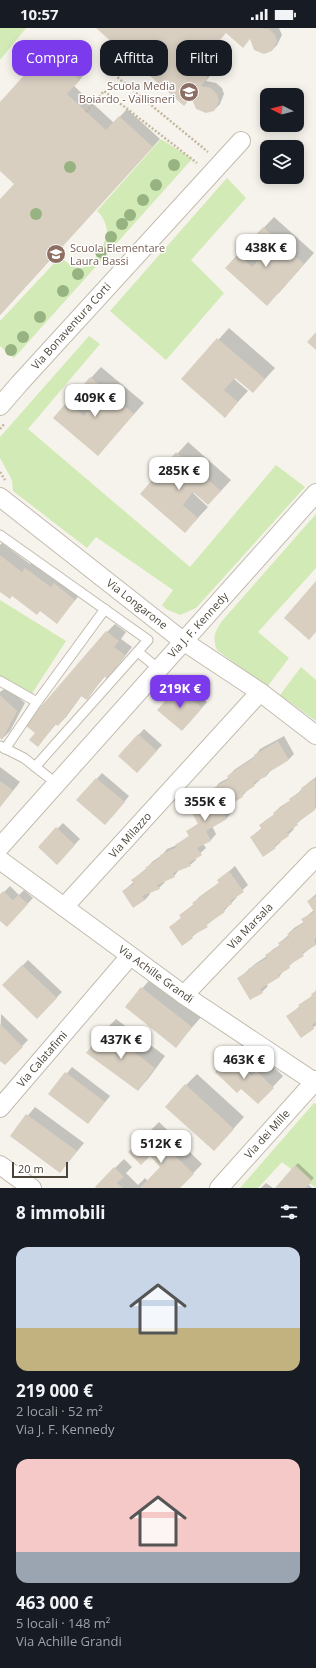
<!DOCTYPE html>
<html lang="it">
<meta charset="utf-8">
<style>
:root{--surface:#171b24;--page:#20242c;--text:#f1f3f6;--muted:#9ea1a6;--accent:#7c3aed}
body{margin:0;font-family:"Open Sans",sans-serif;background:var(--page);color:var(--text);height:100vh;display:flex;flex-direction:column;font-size:15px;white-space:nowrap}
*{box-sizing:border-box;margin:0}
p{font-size:13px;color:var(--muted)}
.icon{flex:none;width:22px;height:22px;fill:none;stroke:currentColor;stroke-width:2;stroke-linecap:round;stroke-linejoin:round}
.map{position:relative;height:1160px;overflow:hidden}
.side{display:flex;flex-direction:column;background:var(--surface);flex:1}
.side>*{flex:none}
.top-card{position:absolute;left:12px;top:12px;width:292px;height:36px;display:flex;gap:8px}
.needle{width:26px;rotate:276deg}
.tools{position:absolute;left:260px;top:60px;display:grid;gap:8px}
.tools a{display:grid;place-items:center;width:44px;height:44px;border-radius:8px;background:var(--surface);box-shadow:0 2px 10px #0003;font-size:20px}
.scale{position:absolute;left:12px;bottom:10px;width:56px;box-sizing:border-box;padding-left:4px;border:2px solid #4b4439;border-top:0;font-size:11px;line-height:14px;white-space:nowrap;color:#4b4439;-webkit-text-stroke:3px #fff;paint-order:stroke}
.price{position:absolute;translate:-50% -34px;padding:0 9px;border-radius:8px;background:#fff;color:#222;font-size:13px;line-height:26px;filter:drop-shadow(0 1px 2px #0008)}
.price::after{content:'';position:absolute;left:50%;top:24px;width:12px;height:9px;margin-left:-6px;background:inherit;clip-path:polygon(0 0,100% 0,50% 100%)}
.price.selected{background:var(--accent);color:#fff}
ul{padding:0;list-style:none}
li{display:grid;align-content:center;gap:8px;height:212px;padding:0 16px}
li span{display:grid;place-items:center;height:124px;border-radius:12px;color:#555}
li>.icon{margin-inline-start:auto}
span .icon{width:72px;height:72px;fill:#fffc;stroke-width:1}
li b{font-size:17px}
h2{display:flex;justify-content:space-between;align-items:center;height:48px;padding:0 16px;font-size:17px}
.pill{padding:0 14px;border-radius:12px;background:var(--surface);box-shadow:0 2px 10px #0003;font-size:14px;line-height:36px}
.pill.selected{background:var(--accent);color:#fff}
.status{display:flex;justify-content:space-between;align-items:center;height:28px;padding:0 20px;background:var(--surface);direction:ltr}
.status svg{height:11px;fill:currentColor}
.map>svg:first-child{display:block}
</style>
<div class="status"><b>10:57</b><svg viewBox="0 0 49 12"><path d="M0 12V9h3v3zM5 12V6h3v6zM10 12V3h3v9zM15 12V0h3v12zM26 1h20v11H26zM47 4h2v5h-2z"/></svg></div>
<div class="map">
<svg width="316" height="1160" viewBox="0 0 316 1160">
<rect width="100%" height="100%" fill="#f6f3ec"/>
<g fill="#d2eab5">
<polygon points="0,0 26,0 0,32"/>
<path d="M161 111 192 131 14 330 0 318V293L60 229C65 233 72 239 79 240 91 241 106 216 107 205 107 197 103 188 97 183Z"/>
<polygon points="227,150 246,170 191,232 224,265 166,332 110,283"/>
<polygon points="89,308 100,316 28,401 190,539 276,437 305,459 196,580 180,587 166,581 162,577 173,562 96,509 87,520 13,463 12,452 0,430 0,409"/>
<path d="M316 486V540L258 604 289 630 267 659 217 622C212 610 215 603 222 593Z"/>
<polygon points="0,572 66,613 31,667 0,649"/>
<polygon points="301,639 316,652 316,693 280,667"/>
<polygon points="314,1075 316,1076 316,1160 282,1134 258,1160 240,1160"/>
</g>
<g fill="#0003" fill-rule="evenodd">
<polygon points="98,0 279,0 282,7 277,17 271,23 251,10 226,4 201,33 213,44 206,53 216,55 222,60 224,66 220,76 214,82 192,68 184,76"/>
<polygon points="56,15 87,44 74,58 114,95 127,81 160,111 0,287 0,173 15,156 0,141 0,76"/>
<polygon points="274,189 314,225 278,266 239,227 250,216 263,229 267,225 252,212"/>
<polygon points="229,300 275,340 253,364 236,349 234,351 248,363 225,388 183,351"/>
<polygon points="101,339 144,375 98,426 68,375"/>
<polygon points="188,414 231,452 219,465 194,464 193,465 208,479 195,493 141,466"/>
<polygon points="2,515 30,536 34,533 82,564 57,594 41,582 12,567 0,563 0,517"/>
<polygon points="115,596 126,604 121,611 132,619 115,641 107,649 105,648 87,671 82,667 66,689 58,697 56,696 38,718 36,705 107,604"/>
<polygon points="184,654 207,674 188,696 178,660"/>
<polygon points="7,659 25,675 10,703 2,711 0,709 0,664"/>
<polygon points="144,701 162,717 142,738 119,728"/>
<path d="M284 708 294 726 289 731 272 741 267 747 259 751 260 752 248 762 242 768 233 774 234 776 230 780 232 784 227 790 212 798 216 806 211 812 203 816 206 820 195 830 196 832 190 837 179 842 174 848 164 853 165 854 159 860 149 864 150 866 145 872 123 863 134 854 132 852 147 840 152 834 162 827 167 821 177 817 190 807 188 803 199 795 191 781 197 776 203 772 202 771 214 762 219 755 230 749 229 748 234 742 255 728 260 721ZM218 760 219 761 207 768V766Z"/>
<polygon points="0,739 20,754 0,779"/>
<polygon points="102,745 129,768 111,790 78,772"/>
<polygon points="316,749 316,780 303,790 293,799 294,801 288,807 280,813 281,814 275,819 251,809 262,800 261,797 266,792 275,786 274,785 280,779 291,772 308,755"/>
<polygon points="63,795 80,811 57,835 39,819"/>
<polygon points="235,838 248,857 236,868 237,869 224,883 192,909 170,899 182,889 180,887 194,876 199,869 220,854 219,852"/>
<polygon points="10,858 19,867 24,862 33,870 12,892 0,891 0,868"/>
<polygon points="316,866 316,916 295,932 295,933 284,942 279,949 266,956 268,958 262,964 238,951 255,936 267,928 272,922 280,917 279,915 289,907 288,906 294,900 304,894 303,891 314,882 308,873"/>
<polygon points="28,932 62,964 37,989 4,957"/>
<polygon points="153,948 202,988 176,1018 126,979"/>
<polygon points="316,962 316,997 313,1000 288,988 313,967"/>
<polygon points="1,986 28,1012 5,1036 0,1031"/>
<polygon points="116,991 165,1028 148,1051 138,1062 105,1002"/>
<polygon points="242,1017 263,1038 268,1033 283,1048 268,1064 241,1060 231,1028"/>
<polygon points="72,1039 110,1068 88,1095 50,1066"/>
<polygon points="197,1046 244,1089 224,1111 186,1057"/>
<polygon points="35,1079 84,1115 60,1144 11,1108"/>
<polygon points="159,1094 202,1136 179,1160 98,1160 96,1159 124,1131 132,1139 126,1145 138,1157 145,1150 148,1153 162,1139 150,1127 129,1124"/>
<polygon points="298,1135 314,1150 308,1156 312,1160 276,1160"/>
<polygon points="266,1155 273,1160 261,1160"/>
</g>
<g fill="#d8cfc1">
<polygon points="96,0 259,0 269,1 275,7 277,13 272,23 264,26 254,22 250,11 243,20 226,5 196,39 208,50 201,58 211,60 217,66 219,73 214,83 206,85 196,81 191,69 184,78"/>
<polygon points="47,22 80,52 67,66 106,102 119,88 153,119 0,287 0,171 14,156 0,143 0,74"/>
<polygon points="263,199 304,236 267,278 225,240 238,226 252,239 265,225 251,212"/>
<polygon points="316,304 316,322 307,314"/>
<polygon points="217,310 265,351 253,365 235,350 224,362 238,374 225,390 181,351"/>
<polygon points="90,349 134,386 98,428 53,390 67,374 84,388 94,376 78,363"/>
<polygon points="176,424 221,463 208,477 193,464 183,477 198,490 185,505 140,466"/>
<polygon points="0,527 22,544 25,540 51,559 54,555 75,572 57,596 40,583 37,587 12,568 10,571 0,564"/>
<polygon points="316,553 316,604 309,612 284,590"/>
<polygon points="106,603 119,613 114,619 125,627 107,651 104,648 87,672 81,668 58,698 55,696 38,719 29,712 35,705 25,697"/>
<polygon points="178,659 202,680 182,703 157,682"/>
<polygon points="0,667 17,683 2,712 0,710"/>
<polygon points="138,706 157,723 137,745 118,728"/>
<polygon points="278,713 289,732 266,746 267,748 253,755 255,758 242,766 243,769 227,778 229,782 224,785 227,791 206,803 211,813 197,820 202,827 189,835 191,838 173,845 175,849 157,857 160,861 142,868 145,872 133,880 122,863 134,856 131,852 147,841 145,840 161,829 160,827 177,819 175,817 189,808 186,803 198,796 190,781 202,774 200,771 214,763 212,761 229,751 227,748 255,729 254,727"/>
<polygon points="96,750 125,774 105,797 76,772"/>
<polygon points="315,751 315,782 297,795 298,797 287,804 289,808 274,818 276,820 263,829 250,809 262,801 259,797 274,787 273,785 290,773 289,771 302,762 301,760"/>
<polygon points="0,753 13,762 0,779"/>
<polygon points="56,799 75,817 57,837 38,819"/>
<polygon points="229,843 244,864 230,873 232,876 223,881 225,884 206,897 208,899 192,908 193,910 182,918 169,899 181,890 179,887 194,877 192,875 219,855 217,852"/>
<polygon points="3,863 13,872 18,867 28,876 7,899 0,893 0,866"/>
<polygon points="316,868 316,910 314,912 316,917 302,925 304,928 289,937 290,940 278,947 280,949 260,961 263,965 250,972 237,950 249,943 248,941 267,930 265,927 280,918 278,915 289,909 287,906 304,895 301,891 314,884 307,873"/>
<polygon points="22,937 57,970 37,991 2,957"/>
<polygon points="141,959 192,999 176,1020 125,979"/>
<polygon points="316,963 316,994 312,997 314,1001 301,1010 286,988 300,979 298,977 312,968 311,966"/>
<polygon points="0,996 23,1019 5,1037 0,1033"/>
<polygon points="104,1001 155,1040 138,1063 86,1025"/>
<polygon points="230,1027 252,1048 256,1043 274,1060 258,1076 241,1061 237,1065 215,1044"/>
<polygon points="65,1044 105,1074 88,1096 48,1066"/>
<polygon points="185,1056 234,1101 214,1123 165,1079"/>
<polygon points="26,1086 77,1123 60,1145 10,1108"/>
<polygon points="149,1103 194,1146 180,1160 140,1160 160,1139 150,1128 141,1137 128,1124"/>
<polygon points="295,1137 312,1153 306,1160 275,1160"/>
<polygon points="114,1139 124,1149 117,1155 123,1160 96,1160 95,1159"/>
</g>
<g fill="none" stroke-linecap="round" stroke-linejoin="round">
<g stroke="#c2bbae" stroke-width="11">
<g id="lane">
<polyline points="0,507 148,612 35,739"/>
<polyline points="138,624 159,641"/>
<polyline points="0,653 37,674"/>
<polyline points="0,718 24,730 57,756"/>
<polyline points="5,721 37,674 105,581"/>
</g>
</g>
<g stroke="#c2bbae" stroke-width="20">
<g id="street">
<polyline points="0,378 19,356 241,113"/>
<polyline points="0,469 183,613 260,664 316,707"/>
<polyline points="0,819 316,465"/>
<polyline points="0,832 184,967 316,1055"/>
<polyline points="64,879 260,664"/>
<polyline points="184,967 316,829"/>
<polyline points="0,1080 130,928"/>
<polyline points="0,1137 32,1160"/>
<polyline points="219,1160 316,1052"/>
</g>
</g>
<g stroke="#c4b79f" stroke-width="2.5" stroke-dasharray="2 2" stroke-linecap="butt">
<polyline points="132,31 117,49 208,124"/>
<polyline points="86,84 104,63 197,135"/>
<polyline points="0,401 5,395"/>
<polyline points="0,444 5,452"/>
</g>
<use href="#lane" stroke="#fff" stroke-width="9"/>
<use href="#street" stroke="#fff" stroke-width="18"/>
</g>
<g fill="#97b381">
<circle cx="174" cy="137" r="6"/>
<circle cx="70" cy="139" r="6"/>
<circle cx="156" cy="157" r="6"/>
<circle cx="143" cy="172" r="6"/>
<circle cx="36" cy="186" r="6"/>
<circle cx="130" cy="187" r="6"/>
<circle cx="122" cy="196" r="6"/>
<circle cx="111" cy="209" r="6"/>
<circle cx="101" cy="224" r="6"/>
<circle cx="78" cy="246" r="6"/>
<circle cx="63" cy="263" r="6"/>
<circle cx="40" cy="289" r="6"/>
<circle cx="23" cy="309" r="6"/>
<circle cx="11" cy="322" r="6"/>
</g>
<defs>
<g id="school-disc" transform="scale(1)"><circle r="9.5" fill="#8d6e63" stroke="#fff"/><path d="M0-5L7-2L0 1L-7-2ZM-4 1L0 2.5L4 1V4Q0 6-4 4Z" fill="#fff"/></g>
</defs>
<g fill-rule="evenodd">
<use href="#school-disc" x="189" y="64"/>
<use href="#school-disc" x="56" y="226"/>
</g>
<g text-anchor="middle" stroke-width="3" stroke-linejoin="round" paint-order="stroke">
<g font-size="11" fill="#785e54" stroke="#fff" text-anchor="end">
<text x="175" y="62">Scuola Media<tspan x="175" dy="13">Boiardo - Vallisneri</tspan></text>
<text x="70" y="224" text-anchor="start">Scuola Elementare<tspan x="70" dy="13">Laura Bassi</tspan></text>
</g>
<g font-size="11" fill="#4b4439" stroke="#fff">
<text transform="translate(71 298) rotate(-48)" y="4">Via Bonaventura Corti</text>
<text transform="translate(137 576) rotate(38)" y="4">Via Longarone</text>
<text transform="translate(198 597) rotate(-48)" y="4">Via J. F. Kennedy</text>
<text transform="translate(130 807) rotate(-48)" y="4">Via Milazzo</text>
<text transform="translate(250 898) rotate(-46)" y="4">Via Marsala</text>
<text transform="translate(156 946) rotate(36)" y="4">Via Achille Grandi</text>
<text transform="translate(42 1031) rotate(-49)" y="4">Via Calatafimi</text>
<text transform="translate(267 1106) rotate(-48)" y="4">Via dei Mille</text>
</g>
</g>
</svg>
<div class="tools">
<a><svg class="needle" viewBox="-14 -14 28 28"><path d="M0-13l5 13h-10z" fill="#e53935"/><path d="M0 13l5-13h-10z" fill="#9ea1a6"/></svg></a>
<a><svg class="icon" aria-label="layers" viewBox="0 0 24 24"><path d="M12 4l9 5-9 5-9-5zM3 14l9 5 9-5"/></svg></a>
</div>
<div class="scale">20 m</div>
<b class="price" style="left:266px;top:240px">438K €</b>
<b class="price" style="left:95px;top:390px">409K €</b>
<b class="price" style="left:179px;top:463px">285K €</b>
<b class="price selected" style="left:180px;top:681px">219K €</b>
<b class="price" style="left:205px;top:794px">355K €</b>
<b class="price" style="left:121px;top:1032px">437K €</b>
<b class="price" style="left:244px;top:1052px">463K €</b>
<b class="price" style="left:161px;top:1136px">512K €</b>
<div class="top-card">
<a class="pill selected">Compra</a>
<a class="pill">Affitta</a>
<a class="pill">Filtri</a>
</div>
</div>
<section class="side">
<h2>8 immobili<svg class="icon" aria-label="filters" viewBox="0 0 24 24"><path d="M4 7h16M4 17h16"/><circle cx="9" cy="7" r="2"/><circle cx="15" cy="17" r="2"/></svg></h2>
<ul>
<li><span style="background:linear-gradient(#c9d6e8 65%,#c2b280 0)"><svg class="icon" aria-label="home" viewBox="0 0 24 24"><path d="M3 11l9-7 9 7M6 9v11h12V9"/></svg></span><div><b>219 000 €</b><p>2 locali · 52 m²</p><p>Via J. F. Kennedy</p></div></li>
<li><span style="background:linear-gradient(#f6c9c9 75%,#9aa5b1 0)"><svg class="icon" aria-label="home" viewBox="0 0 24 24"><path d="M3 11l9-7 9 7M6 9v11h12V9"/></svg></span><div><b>463 000 €</b><p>5 locali · 148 m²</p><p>Via Achille Grandi</p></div></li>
</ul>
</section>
